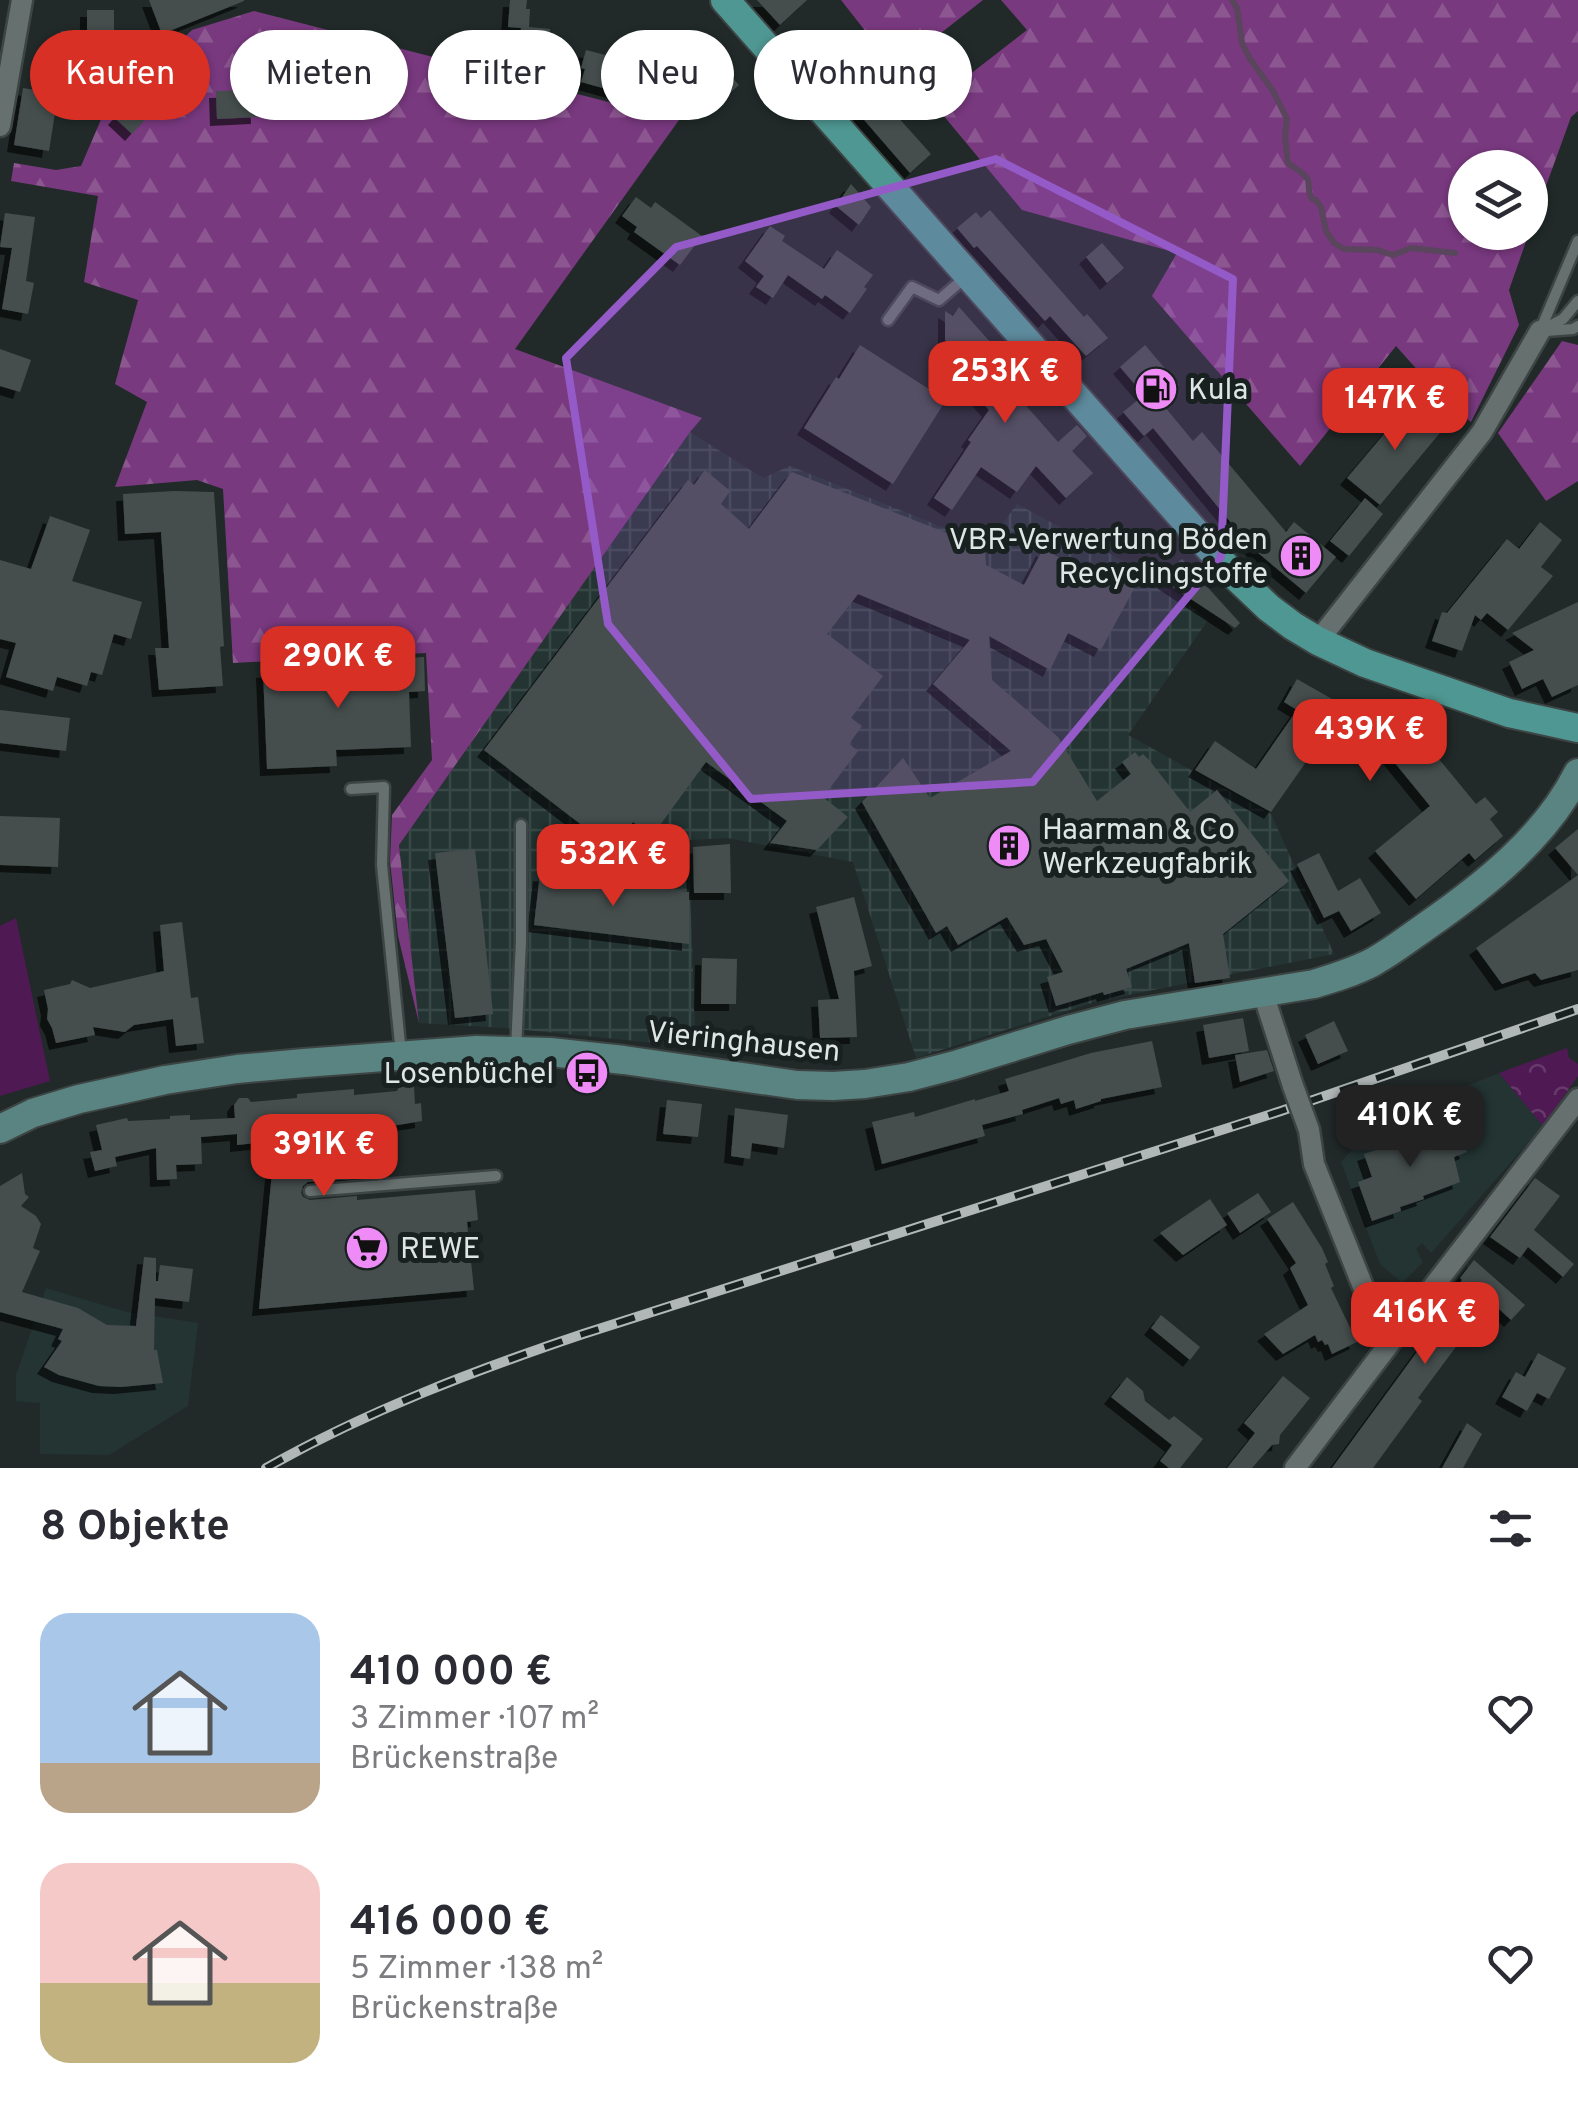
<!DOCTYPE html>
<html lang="de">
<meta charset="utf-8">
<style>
:root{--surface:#fff;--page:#f7f7f7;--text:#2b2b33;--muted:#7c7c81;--accent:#d93025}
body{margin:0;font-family:Overpass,sans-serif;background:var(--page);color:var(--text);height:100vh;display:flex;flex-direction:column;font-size:38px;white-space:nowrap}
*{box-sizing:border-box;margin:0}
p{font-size:32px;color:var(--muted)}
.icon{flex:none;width:55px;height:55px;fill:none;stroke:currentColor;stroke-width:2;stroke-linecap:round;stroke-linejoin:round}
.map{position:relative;height:1468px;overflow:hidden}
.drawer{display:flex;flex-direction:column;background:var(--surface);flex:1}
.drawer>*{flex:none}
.guide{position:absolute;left:30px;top:30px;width:1000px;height:90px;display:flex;gap:20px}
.tools{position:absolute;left:1448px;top:150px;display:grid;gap:20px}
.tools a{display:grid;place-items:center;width:100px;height:100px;border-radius:50%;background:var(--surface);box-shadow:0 2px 8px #0004;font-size:50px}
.price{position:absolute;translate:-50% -85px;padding:0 22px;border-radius:20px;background:var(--accent);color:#fff;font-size:32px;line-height:65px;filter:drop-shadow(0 2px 5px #0008)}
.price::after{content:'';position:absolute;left:50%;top:60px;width:30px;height:22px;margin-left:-15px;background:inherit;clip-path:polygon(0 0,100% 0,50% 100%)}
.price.on{background:#222;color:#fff}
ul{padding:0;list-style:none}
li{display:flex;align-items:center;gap:30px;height:250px;padding:0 40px}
li span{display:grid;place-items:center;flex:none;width:280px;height:200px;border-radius:30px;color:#555}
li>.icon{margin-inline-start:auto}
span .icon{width:120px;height:120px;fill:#fffc;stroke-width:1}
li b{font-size:42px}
h2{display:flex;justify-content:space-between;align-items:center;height:120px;padding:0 40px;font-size:42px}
.pill{padding:0 35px;border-radius:45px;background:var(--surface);box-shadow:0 2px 8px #0004;font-size:35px;line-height:90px}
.pill.on{background:var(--accent);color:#fff}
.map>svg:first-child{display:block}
</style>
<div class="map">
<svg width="1578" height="1468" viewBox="0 0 1578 1468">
<defs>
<pattern id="industrial-grid" width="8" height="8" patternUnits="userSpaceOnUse" patternTransform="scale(2.5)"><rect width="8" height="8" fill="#233433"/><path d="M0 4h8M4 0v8" fill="none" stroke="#384847"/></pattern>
<pattern id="forest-firs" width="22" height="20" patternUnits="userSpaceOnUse" patternTransform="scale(2.5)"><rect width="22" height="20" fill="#79397f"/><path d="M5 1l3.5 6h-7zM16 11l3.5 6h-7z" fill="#8c5691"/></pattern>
<pattern id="park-crowns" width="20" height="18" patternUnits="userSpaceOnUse" patternTransform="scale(2.5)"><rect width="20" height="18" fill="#4f1953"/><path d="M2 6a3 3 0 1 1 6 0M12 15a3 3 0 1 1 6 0" fill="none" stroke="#683a6c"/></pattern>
<filter id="shadow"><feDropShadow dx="-7" dy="7" stdDeviation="0" flood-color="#0009"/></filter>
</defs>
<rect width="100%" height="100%" fill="#212a29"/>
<g fill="#233433">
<polygon points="1499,1073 1543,1126 1431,1253 1422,1243 1416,1249 1423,1262 1402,1283 1380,1264 1341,1162 1353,1149 1348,1134"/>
<polygon points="46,1288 127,1312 198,1323 188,1406 109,1455 40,1454 40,1403 16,1401 16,1375"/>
</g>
<polygon fill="url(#industrial-grid)" points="690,432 763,478 790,466 987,545 1017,504 1155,578 1208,620 1128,735 1271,814 1334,954 1098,1001 916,1058 853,862 728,838 688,840 696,1047 506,1028 419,1023 399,845"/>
<polygon fill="#4f1953" points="16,918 50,1081 0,1096 0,926"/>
<g fill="url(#forest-firs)">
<polygon points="841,0 983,0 895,69"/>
<polygon points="1001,0 1578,0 1578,111 1571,117 1530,230 1530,168 1465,168 1465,232 1529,233 1509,290 1519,325 1471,422 1447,403 1396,346 1300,466 1152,296 1177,253 1022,210 933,103 1027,30"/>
<polygon points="254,11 679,120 515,349 702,418 690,432 399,845 419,1023 398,936 390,861 392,815 432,760 426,653 233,663 223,489 197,480 115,487 147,402 115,384 138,300 84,282 98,196 11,181 14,163 56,170 81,166 103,115 192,30"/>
<polygon points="1562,341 1578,345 1578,481 1546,501 1498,433"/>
</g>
<polygon fill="url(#park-crowns)" points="1567,1048 1569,1058 1578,1064 1578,1076 1543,1126 1499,1073"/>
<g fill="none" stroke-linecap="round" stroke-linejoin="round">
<path stroke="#59455c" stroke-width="6" d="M1232 0 1237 8 1242 43 1250 59 1273 91 1287 119 1285 136 1288 163C1294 168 1305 173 1308 180 1310 187 1307 191 1312 199L1316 200 1321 207 1326 231 1334 243 1344 249 1377 250 1393 255 1411 248 1455 253"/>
</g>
<g fill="#444e4d" filter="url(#shadow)">
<polygon points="149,0 244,0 244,1 162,34"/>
<polygon points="510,0 527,0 526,9 530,9 529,27 550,29 548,50 519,47 521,28 508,27"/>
<polygon points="757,0 807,0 780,25"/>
<polygon points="87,10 114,10 114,53 61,52 61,31 87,31"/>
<polygon points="838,36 847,47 862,49 860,62 883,89 904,70 922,91 896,115 931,154 910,173 865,121 856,110 857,109 814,56"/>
<polygon points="586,50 678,74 671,99 619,84 617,92 581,82 585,69 581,68"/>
<polygon points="717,61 739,85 711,110 689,86"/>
<polygon points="23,88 58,94 49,151 14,145"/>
<polygon points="141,89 158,105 132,134 115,118"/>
<polygon points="257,90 258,117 217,119 216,91"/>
<polygon points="851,184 871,207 859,225 836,206"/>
<polygon points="636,197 651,208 655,202 702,236 680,265 634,232 637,227 622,216"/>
<polygon points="990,210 1084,317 1087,314 1108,338 1086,356 1050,316 1045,321 977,246 974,248 957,228 976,212 981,218"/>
<polygon points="5,213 35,217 26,281 34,283 28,314 2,309 12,248 0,247"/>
<polygon points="770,226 785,236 782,241 824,269 837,250 873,275 864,287 867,289 850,313 825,295 822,299 788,275 773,298 756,287 764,276 745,261"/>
<polygon points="1102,243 1124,268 1107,283 1086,257"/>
<polygon points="959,307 1007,361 998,369 1017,390 1014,392 1058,442 1077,425 1087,436 1072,451 1093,473 1066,498 1036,466 1017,492 981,467 952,510 934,498 971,442 968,440 989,410 972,391 979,385 945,340 945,311 953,316"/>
<polygon points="860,345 946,400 893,484 804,428 836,377 839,379"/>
<polygon points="1145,345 1179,385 1169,394 1173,399 1164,406 1193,441 1202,432 1286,532 1294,522 1336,557 1306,593 1251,547 1153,428 1144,436 1123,412 1144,395 1120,367"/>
<polygon points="0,349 31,360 20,392 0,386"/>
<polygon points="1411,402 1444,428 1380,505 1347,478"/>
<polygon points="705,470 730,491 721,504 749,529 792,472 985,548 986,565 1024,585 1043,549 1102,580 1110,568 1137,583 1101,650 1068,633 1050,670 989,636 992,680 1058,737 1097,801 1131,774 1122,762 1135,752 1139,757 1143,754 1149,760 1190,812 1217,790 1289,881 1223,934 1230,978 1195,983 1189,943 1126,969 1132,987 1104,995 1103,992 1056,1006 1047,977 1063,972 1046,939 1024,945 1007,917 958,945 947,926 936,933 862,802 903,758 930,798 1011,751 933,684 970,640 858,594 827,634 883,676 851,718 862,726 849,744 858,751 823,797 848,817 817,850 770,843 787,821 706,762 652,836 633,822 613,849 484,750 688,480 694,485"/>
<polygon points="174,491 214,492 224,646 220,647 223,686 159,690 155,648 169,648 161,532 125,534 123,494"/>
<polygon points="1365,498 1383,514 1349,556 1330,541"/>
<polygon points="50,516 90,530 72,581 142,602 131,639 114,634 102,675 91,672 87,686 57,677 53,691 6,677 16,643 0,639 0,560 31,569"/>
<polygon points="1540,522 1562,540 1541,567 1553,576 1508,630 1487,613 1481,620 1475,615 1462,651 1432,641 1442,612 1447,613 1507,539 1519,549"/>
<polygon points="1182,559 1240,623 1235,628 1165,582 1165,574"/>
<polygon points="1578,602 1578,685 1552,697 1543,679 1522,689 1509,662 1534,650 1512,633"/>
<polygon points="424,657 425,691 409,692 411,747 336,750 337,766 267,769 263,671 388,665 388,659"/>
<polygon points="1297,679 1346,707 1349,701 1361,708 1361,712 1405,737 1411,728 1420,734 1422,727 1441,735 1434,753 1476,804 1485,797 1498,812 1490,819 1503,836 1475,860 1469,853 1416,899 1375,851 1430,806 1381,746 1374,758 1327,732 1271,812 1195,770 1215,741 1256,769 1297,710 1284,702"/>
<polygon points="0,710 70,718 66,751 0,743"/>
<polygon points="0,816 60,818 58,867 0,865"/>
<polygon points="1578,829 1578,970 1541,980 1535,973 1502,984 1476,948 1578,875 1555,848"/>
<polygon points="730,844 731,893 694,893 693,847"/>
<polygon points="475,849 493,1014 455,1018 435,853"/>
<polygon points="1319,853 1338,891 1360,878 1381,913 1351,931 1339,911 1324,918 1297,864"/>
<polygon points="540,874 689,892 689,944 534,925"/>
<polygon points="854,897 872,966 854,971 857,1037 820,1038 818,1000 839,999 816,907"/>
<polygon points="182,922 191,998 198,997 204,1043 176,1046 173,1019 134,1025 125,1032 93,1027 95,1035 56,1043 52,1028 47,1019 48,1009 44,990 70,984 72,980 90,988 164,971 160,925"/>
<polygon points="702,958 737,959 736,1004 701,1004"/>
<polygon points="1243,1018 1249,1051 1209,1058 1203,1025"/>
<polygon points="1334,1021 1348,1051 1318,1064 1305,1035"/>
<polygon points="1152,1041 1162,1087 1101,1099 1101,1101 1076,1109 1074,1100 1061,1104 1059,1098 1022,1110 1023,1114 982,1125 985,1136 882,1164 872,1122 914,1112 915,1117 975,1099 975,1101 1009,1091 1005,1079 1091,1053"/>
<polygon points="1267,1050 1274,1071 1240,1082 1235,1055"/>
<polygon points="414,1086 415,1104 421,1103 422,1121 350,1133 355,1179 308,1182 303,1186 301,1193 303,1197 310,1200 357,1196 357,1200 475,1190 478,1220 467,1222 474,1290 259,1309 275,1141 237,1145 237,1134 201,1137 202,1164 176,1165 177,1179 157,1180 156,1148 115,1157 117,1166 95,1171 90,1152 102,1150 96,1125 127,1118 128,1121 170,1119 170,1116 190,1115 190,1120 235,1118 234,1105 239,1098 248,1098 251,1102 297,1098 297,1094 354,1089 354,1095 397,1091 399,1087"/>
<polygon points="667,1100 702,1104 698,1137 663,1134"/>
<polygon points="735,1108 788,1115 784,1148 752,1143 750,1159 731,1156"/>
<polygon points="1442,1126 1447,1137 1459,1133 1467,1152 1454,1157 1460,1182 1423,1196 1424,1199 1400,1207 1401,1211 1372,1221 1358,1182 1372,1177 1364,1154 1388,1146 1387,1141 1419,1129 1422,1136"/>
<polygon points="22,1173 25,1194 29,1197 21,1206 36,1216 41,1224 33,1248 40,1251 22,1292 78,1308 107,1325 136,1326 144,1257 156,1258 156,1281 158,1281 160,1265 193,1269 189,1302 155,1298 154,1350 157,1350 163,1383 121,1387 99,1386 59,1375 44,1367 62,1341 58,1339 63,1329 0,1312 0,1186"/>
<polygon points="1535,1178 1560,1196 1534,1230 1574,1264 1563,1277 1528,1247 1520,1258 1490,1237"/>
<polygon points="1258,1193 1271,1212 1240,1233 1227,1213"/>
<polygon points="1210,1199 1227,1225 1183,1255 1160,1233"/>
<polygon points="1293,1202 1322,1248 1328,1262 1325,1264 1334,1286 1331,1288 1357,1342 1332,1354 1328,1344 1325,1345 1322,1340 1318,1342 1315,1335 1283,1354 1264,1334 1308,1305 1290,1268 1296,1263 1267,1219"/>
<polygon points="1474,1260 1525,1305 1511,1320 1488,1299 1485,1304 1481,1300 1455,1335 1461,1340 1418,1398 1422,1401 1373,1468 1332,1468 1452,1304 1447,1301 1462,1280 1460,1278"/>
<polygon points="1161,1315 1200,1347 1190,1360 1151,1328"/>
<polygon points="1538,1353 1566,1368 1549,1399 1537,1393 1527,1411 1502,1397 1516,1372 1525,1377"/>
<polygon points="1283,1376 1310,1398 1280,1435 1279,1444 1272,1445 1252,1468 1227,1468 1255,1433 1244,1423"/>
<polygon points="1127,1377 1143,1391 1145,1401 1169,1420 1174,1416 1203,1439 1180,1468 1169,1468 1160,1461 1172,1445 1111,1397"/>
<polygon points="1467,1423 1482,1434 1463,1468 1442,1468"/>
</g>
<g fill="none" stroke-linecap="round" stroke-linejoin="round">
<g stroke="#3d4544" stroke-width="15">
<g id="service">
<polyline points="888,320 912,287 939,300 968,275"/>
<polyline points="1540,331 1578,241"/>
<polyline points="1540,331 1563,319 1578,301"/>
<polyline points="1546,331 1573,329 1578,326"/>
<polyline points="351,789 384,787 382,865 401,1054"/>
<polyline points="516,1049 521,941 521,825"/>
<polyline points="310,1191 496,1176"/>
</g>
</g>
<g stroke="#3d4544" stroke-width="25">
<g id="minor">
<polyline points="0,126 22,0"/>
<polyline points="1318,641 1482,432 1540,331"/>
<polyline points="1263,993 1293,1086"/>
<polyline points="1396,1335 1578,1099"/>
<polyline points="1295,1468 1396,1335 1376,1319 1314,1164 1309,1130"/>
</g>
</g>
<g stroke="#3d4544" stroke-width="32">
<path id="secondary" d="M0 1129 33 1113 79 1099 165 1080 237 1069 304 1063 477 1050 550 1052 624 1060 797 1085 833 1086 865 1084 909 1077 955 1065 1068 1030 1125 1015 1314 984C1334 978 1354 972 1373 962 1391 952 1408 939 1425 927 1484 886 1545 838 1578 773"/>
</g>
<g stroke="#3d4544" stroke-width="32">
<polyline id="primary" points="725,0 1228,569 1269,608 1293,626 1318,641 1365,663 1509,713 1578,728"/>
</g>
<use href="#service" stroke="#66706f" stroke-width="10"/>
<use href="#minor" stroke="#66706f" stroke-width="20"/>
<use href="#secondary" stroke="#5a8481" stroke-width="28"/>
<use href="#primary" stroke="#4f9792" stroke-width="28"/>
<g stroke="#b0b7b6" stroke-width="10">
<path id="rail" d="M266 1468C367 1411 473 1371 583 1334L1281 1111 1578 1009"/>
</g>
<use href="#rail" stroke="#182120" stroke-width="6" stroke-dasharray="19" stroke-linecap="butt"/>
<g stroke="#3d4544" stroke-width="25" stroke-linecap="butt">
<polyline id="minor-bridge" points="1293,1086 1309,1130"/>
</g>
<use href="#minor-bridge" stroke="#66706f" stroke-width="20"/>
</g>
<path fill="#945ac8" fill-opacity="0.2" stroke="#945ac8" stroke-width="8" stroke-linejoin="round" d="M996 159 1233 279 1221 557 1033 782 751 799 608 624 566 358 676 247Z"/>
<defs>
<g id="fuel-disc" transform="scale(2.25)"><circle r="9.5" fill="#ef8bf7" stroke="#182120"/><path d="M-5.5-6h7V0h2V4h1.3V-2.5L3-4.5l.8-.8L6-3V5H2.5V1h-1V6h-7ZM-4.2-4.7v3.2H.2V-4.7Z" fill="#111"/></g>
<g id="building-disc" transform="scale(2.25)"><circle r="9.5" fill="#ef8bf7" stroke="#182120"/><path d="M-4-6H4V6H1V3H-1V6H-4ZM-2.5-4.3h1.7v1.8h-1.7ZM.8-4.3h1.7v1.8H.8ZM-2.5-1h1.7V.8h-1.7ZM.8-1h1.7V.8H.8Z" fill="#111"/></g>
<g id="bus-disc" transform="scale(2.25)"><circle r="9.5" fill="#ef8bf7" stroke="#182120"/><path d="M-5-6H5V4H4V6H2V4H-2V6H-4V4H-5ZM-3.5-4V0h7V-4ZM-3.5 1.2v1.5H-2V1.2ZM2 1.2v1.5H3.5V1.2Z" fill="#111"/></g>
<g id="supermarket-disc" transform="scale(2.25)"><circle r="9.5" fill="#ef8bf7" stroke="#182120"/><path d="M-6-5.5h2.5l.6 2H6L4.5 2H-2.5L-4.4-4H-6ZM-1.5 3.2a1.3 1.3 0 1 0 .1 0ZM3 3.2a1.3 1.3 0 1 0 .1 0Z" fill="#111"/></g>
</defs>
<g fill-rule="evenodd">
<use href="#fuel-disc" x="1156" y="389"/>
<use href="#building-disc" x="1301" y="556"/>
<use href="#building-disc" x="1009" y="846"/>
<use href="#bus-disc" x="587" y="1073"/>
<use href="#supermarket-disc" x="367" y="1248"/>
</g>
<g text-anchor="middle" stroke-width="10" stroke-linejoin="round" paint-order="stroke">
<g font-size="30" fill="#dfe5e4" stroke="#182120" text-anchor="start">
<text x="1188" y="399">Kula</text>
<text x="1268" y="549" text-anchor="end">VBR-Verwertung Böden<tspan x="1268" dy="34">Recyclingstoffe</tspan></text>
<text x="1042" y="839">Haarman &amp; Co<tspan x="1042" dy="34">Werkzeugfabrik</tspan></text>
<text x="554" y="1083" text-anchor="end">Losenbüchel</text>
<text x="400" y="1258">REWE</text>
</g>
<g font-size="30" fill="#dfe5e4" stroke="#182120">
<text transform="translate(744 1041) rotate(6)" y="10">Vieringhausen</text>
</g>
</g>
</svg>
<div class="tools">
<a><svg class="icon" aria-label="layers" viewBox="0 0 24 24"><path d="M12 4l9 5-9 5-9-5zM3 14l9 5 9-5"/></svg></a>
</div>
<b class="price" style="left:1005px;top:426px">253K €</b>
<b class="price" style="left:1395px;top:453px">147K €</b>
<b class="price" style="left:338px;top:711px">290K €</b>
<b class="price" style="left:1370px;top:784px">439K €</b>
<b class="price" style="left:613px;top:909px">532K €</b>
<b class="price on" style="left:1410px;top:1170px">410K €</b>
<b class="price" style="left:324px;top:1199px">391K €</b>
<b class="price" style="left:1425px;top:1367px">416K €</b>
<div class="guide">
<a class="pill on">Kaufen</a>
<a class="pill">Mieten</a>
<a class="pill">Filter</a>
<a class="pill">Neu</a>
<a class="pill">Wohnung</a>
</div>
</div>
<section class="drawer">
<h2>8 Objekte<svg class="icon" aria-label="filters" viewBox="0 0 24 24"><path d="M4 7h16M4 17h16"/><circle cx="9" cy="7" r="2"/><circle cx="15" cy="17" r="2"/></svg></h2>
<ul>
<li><span style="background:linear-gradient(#a9c7e8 75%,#b9a48a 0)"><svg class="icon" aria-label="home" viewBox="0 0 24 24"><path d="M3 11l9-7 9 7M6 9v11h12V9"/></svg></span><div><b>410 000 €</b><p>3 Zimmer · 107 m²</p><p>Brückenstraße</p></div><svg class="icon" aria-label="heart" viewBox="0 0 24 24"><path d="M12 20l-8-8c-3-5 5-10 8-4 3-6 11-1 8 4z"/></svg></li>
<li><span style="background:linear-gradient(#f6c9c9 60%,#c2b280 0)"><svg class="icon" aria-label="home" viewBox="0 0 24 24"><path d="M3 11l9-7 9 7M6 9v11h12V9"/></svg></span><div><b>416 000 €</b><p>5 Zimmer · 138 m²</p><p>Brückenstraße</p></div><svg class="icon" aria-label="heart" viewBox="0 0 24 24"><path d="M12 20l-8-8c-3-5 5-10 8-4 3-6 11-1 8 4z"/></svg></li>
</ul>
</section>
